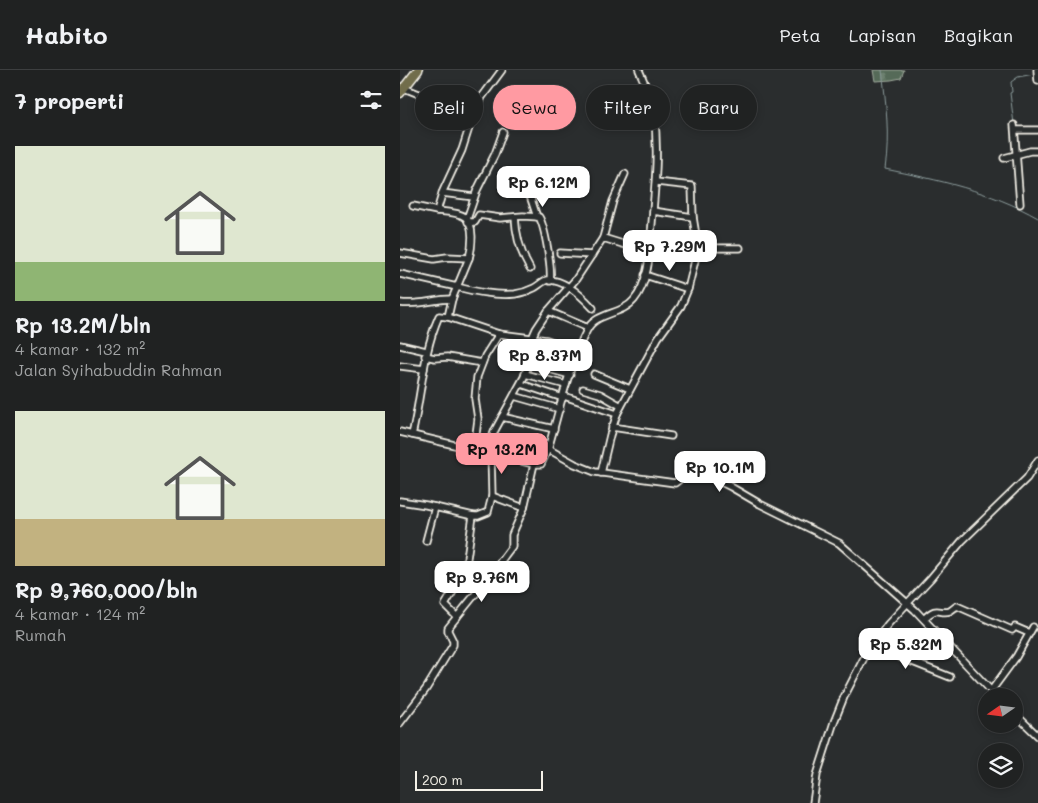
<!DOCTYPE html>
<html lang="id">
<meta charset="utf-8">
<style>
:root{--surface:#202222;--page:#2d2f2f;--text:#f1f3f6;--muted:#a2a4a5;--line:#3d3f40;--accent:#ff9aa2}
body{margin:0;font-family:Mali,sans-serif;background:var(--page);color:var(--text);height:100vh;display:flex;flex-direction:column;font-size:19px;white-space:nowrap}
*{box-sizing:border-box;margin:0}
p{font-size:16px;color:var(--muted)}
.icon{flex:none;width:28px;height:28px;fill:none;stroke:currentColor;stroke-width:2;stroke-linecap:round;stroke-linejoin:round}
.map{position:relative;flex:1;overflow:hidden}
.drawer{display:flex;flex-direction:column;background:var(--surface);width:400px}
.drawer>*{flex:none}
.hud{position:absolute;left:15px;top:15px;width:475px;height:45px;display:flex;gap:10px}
.needle{width:32px;rotate:256deg}
.buttons{position:absolute;left:578px;top:618px;display:grid;gap:10px}
.buttons a{display:grid;place-items:center;width:45px;height:45px;border-radius:50%;background:var(--surface);box-shadow:0 2px 8px #0003,0 0 0 1px var(--line);font-size:25px}
.scale{position:absolute;left:15px;bottom:12px;width:128px;box-sizing:border-box;padding-left:5px;border:2px solid #f4f1e8;border-top:0;font-size:14px;line-height:18px;white-space:nowrap;color:#f4f1e8;-webkit-text-stroke:4px #2a2d2e;paint-order:stroke}
.price{position:absolute;translate:-50% -42px;padding:0 11px;border-radius:10px;background:#fff;color:#222;font-size:16px;line-height:32px;filter:drop-shadow(0 1px 2px #0008)}
.price::after{content:'';position:absolute;left:50%;top:30px;width:15px;height:11px;margin-left:-8px;background:inherit;clip-path:polygon(0 0,100% 0,50% 100%)}
.price.active{background:var(--accent);color:#111}
ul{padding:0;list-style:none}
li{display:grid;align-content:center;gap:10px;height:265px;padding:0 15px}
li span{display:grid;place-items:center;height:155px;border-radius:0px;color:#555}
li>.icon{margin-inline-start:auto}
span .icon{width:90px;height:90px;fill:#fffc;stroke-width:1}
li b{font-size:21px}
h2{display:flex;justify-content:space-between;align-items:center;height:60px;padding:0 15px;font-size:21px}
.chip{padding:0 18px;border-radius:22px;background:var(--surface);box-shadow:0 2px 8px #0003,0 0 0 1px var(--line);font-size:18px;line-height:45px}
.chip.active{background:var(--accent);color:#111}
header{display:flex;align-items:center;gap:30px;box-sizing:border-box;height:70px;padding:0 25px;background:var(--surface);border-bottom:1px solid var(--line)}
header strong{font-size:24px}
nav{display:flex;gap:28px;margin-inline-start:auto;font-size:18px}
main{display:flex;flex:1;min-height:0}
.map>svg:first-child{display:block}
</style>
<header>
<strong>Habito</strong>
<nav><a>Peta</a><a>Lapisan</a><a>Bagikan</a></nav>
</header>
<main>
<section class="drawer">
<h2>7 properti<svg class="icon" aria-label="filters" viewBox="0 0 24 24"><path d="M4 7h16M4 17h16"/><circle cx="9" cy="7" r="2"/><circle cx="15" cy="17" r="2"/></svg></h2>
<ul>
<li><span style="background:linear-gradient(#dfe7d0 75%,#8fb573 0)"><svg class="icon" aria-label="home" viewBox="0 0 24 24"><path d="M3 11l9-7 9 7M6 9v11h12V9"/></svg></span><div><b>Rp 13.2M/bln</b><p>4 kamar · 132 m²</p><p>Jalan Syihabuddin Rahman</p></div></li>
<li><span style="background:linear-gradient(#dfe7d0 70%,#c2b280 0)"><svg class="icon" aria-label="home" viewBox="0 0 24 24"><path d="M3 11l9-7 9 7M6 9v11h12V9"/></svg></span><div><b>Rp 9,760,000/bln</b><p>4 kamar · 124 m²</p><p>Rumah</p></div></li>
</ul>
</section>
<div class="map">
<svg width="638" height="733" viewBox="0 0 638 733">
<defs>
<pattern id="cemetery-stones" width="16" height="16" patternUnits="userSpaceOnUse" patternTransform="scale(1.25)"><rect width="16" height="16" fill="#546b58"/><path d="M2 7V4a2 2 0 0 1 4 0v3zM10 15v-3a2 2 0 0 1 4 0v3z" fill="#6d8170"/></pattern>
</defs>
<rect width="100%" height="100%" fill="#2a2d2e"/>
<filter id="ink" filterUnits="userSpaceOnUse"><feTurbulence type="fractalNoise" baseFrequency=".02" numOctaves="2"/><feDisplacementMap in="SourceGraphic" scale="10" xChannelSelector="R" yChannelSelector="G"/><feConvolveMatrix kernelMatrix="1 2 1 2 8 2 1 2 1" color-interpolation-filters="sRGB"/></filter>
<g filter="url(#ink)">
<polygon fill="url(#cemetery-stones)" stroke="#a4aea0" points="473,0 504,0 501,8 491,10 475,11"/>
<g fill="none" stroke-linecap="round" stroke-linejoin="round">
<g stroke="#8d9d9d" stroke-width="1">
<path d="M482 0C486 32 490 67 485 99 538 110 591 121 638 148"/>
<polyline points="614,54 610,23 612,22 611,12 618,7 634,4"/>
</g>
<g stroke="#f4f1e8" stroke-width="9">
<g id="minor">
<polyline points="637,0 638,11"/>
<polyline points="4,18 29,28 60,35"/>
<polyline points="614,55 620,134"/>
<polyline points="615,60 638,60"/>
<polyline points="604,88 630,81 638,81"/>
<polyline points="112,104 130,126 137,147"/>
<polyline points="42,123 74,127"/>
<polyline points="13,136 37,141"/>
<polyline points="253,141 293,147 292,116 256,112"/>
<path d="M115 147C116 166 120 182 130 199"/>
<polyline points="67,149 77,120 95,84 103,62"/>
<path d="M68 152H75L79 145 100 148 123 146 139 147C145 157 152 198 150 211"/>
<polyline points="203,168 213,131 225,104"/>
<path d="M0 183 34 189 47 187 69 188C72 178 75 154 65 147 58 142 45 142 37 141L43 121 62 80 70 55 82 27 102 0"/>
<polyline points="160,183 192,185"/>
<polyline points="0,204 57,217 69,188"/>
<polyline points="245,205 288,219"/>
<path d="M0 233C18 236 34 229 52 229"/>
<polyline points="148,241 188,258"/>
<polyline points="48,247 99,264 147,270 178,280"/>
<polyline points="0,275 26,281"/>
<polyline points="25,286 35,288 47,287 82,293"/>
<polyline points="128,293 170,305"/>
<polyline points="0,296 24,299"/>
<polyline points="125,304 166,315"/>
<polyline points="194,304 230,319"/>
<polyline points="121,314 163,328"/>
<polyline points="183,319 200,324 221,336"/>
<polyline points="114,326 160,339"/>
<polyline points="164,326 217,344"/>
<polyline points="102,347 154,359"/>
<polyline points="212,357 271,366"/>
<polyline points="0,362 134,394 141,394 148,379 175,394 195,402 275,413 279,410 282,400 285,398 313,408 331,417 360,434 439,473 515,540 596,626"/>
<path d="M12 365C22 324 22 285 39 246L48 247 52 229 57 217C76 222 96 226 115 224 122 223 128 221 134 218 138 216 143 211 147 210 164 209 183 227 193 238"/>
<path d="M89 375C106 366 132 368 149 376"/>
<path d="M148 379C159 342 169 294 187 260 196 242 222 245 234 230 250 211 250 176 252 153 255 115 259 82 254 43 252 28 245 14 239 0"/>
<polyline points="74,380 78,349 75,329 77,307 85,286 99,264"/>
<polyline points="86,383 95,360 124,307 129,292 132,268 136,259 148,241 176,209 203,168 252,183 298,178 340,178"/>
<polyline points="91,384 92,426"/>
<polyline points="201,403 210,365 217,344 258,268 281,236 288,219 298,178 293,147"/>
<polyline points="0,431 26,435 73,446 78,446 88,442 92,426 124,438"/>
<polyline points="26,471 35,437"/>
<polyline points="57,547 45,535 65,502 73,446"/>
<path d="M524 549C538 534 539 545 550 541 553 539 555 537 557 536L612 560 615 557 629 563"/>
<polyline points="476,569 500,587 550,607"/>
<polyline points="591,621 616,587 633,557"/>
<polyline points="614,643 638,666"/>
<polyline points="0,653 26,619 53,575 53,571 48,561 48,558 86,511 112,476 112,465 124,438 134,394"/>
<polyline points="413,733 417,705 434,652 444,627 466,584 488,554 530,509 562,471 627,408 638,390"/>
</g>
</g>
<g stroke="#f4f1e8" stroke-width="11">
<polyline id="major" points="0,23 18,0"/>
</g>
<use href="#minor" stroke="#2a2d2e" stroke-width="5.5"/>
<use href="#major" stroke="#716d4b" stroke-width="8"/>
</g>
</g>
</svg>
<div class="buttons">
<a><svg class="needle" viewBox="-14 -14 28 28"><path d="M0-13l5 13h-10z" fill="#e53935"/><path d="M0 13l5-13h-10z" fill="#a2a4a5"/></svg></a>
<a><svg class="icon" aria-label="layers" viewBox="0 0 24 24"><path d="M12 4l9 5-9 5-9-5zM3 14l9 5 9-5"/></svg></a>
</div>
<div class="scale">200 m</div>
<b class="price" style="left:143px;top:138px">Rp 6.12M</b>
<b class="price" style="left:270px;top:202px">Rp 7.29M</b>
<b class="price" style="left:145px;top:311px">Rp 8.37M</b>
<b class="price active" style="left:102px;top:405px">Rp 13.2M</b>
<b class="price" style="left:320px;top:423px">Rp 10.1M</b>
<b class="price" style="left:82px;top:533px">Rp 9.76M</b>
<b class="price" style="left:506px;top:600px">Rp 5.32M</b>
<div class="hud">
<a class="chip">Beli</a>
<a class="chip active">Sewa</a>
<a class="chip">Filter</a>
<a class="chip">Baru</a>
</div>
</div>
</main>
